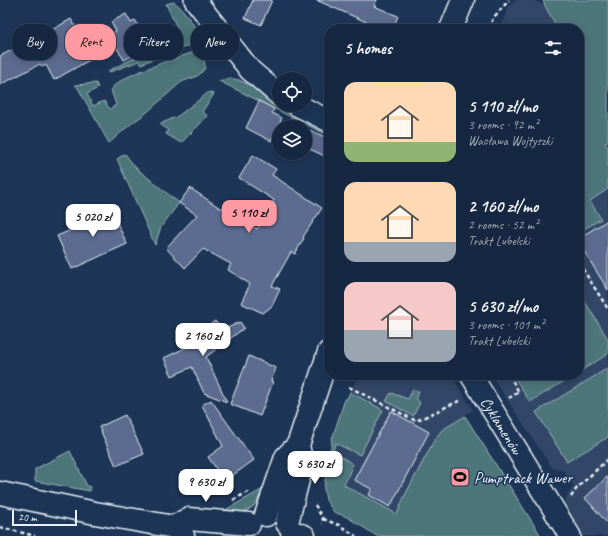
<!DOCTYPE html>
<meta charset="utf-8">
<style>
:root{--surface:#162841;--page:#1f3048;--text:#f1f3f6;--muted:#9ea6b1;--line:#35445a;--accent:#ff9aa2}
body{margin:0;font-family:Caveat,sans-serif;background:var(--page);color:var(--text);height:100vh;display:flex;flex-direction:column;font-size:15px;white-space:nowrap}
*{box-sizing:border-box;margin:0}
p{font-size:13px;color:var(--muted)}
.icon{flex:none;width:22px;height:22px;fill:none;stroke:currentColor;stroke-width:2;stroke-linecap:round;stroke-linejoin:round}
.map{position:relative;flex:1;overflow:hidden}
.side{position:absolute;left:324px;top:24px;width:260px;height:356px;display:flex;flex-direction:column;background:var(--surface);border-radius:16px;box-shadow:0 2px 10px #0003,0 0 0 1px var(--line)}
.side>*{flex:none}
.hud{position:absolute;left:12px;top:24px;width:252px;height:36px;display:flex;gap:8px}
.fabs{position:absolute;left:272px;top:72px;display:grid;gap:8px}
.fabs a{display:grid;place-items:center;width:40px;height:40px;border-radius:50%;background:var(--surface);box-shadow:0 2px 10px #0003,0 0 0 1px var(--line);font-size:20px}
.scale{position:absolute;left:12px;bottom:10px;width:65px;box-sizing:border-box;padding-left:4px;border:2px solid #e8f1f8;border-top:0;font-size:11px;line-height:14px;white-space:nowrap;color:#e8f1f8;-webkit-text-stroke:3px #1d3557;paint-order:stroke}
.price{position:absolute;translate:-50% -34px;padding:0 9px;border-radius:8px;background:#fff;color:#222;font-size:13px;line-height:26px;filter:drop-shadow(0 1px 2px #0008)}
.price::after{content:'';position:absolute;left:50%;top:24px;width:12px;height:9px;margin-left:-6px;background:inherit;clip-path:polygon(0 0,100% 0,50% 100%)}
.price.current{background:var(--accent);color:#111}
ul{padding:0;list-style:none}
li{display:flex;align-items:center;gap:12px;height:100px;padding:0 20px}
li span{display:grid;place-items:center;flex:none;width:112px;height:80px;border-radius:12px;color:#555}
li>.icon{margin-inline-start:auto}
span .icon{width:48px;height:48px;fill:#fffc;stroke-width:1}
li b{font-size:17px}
h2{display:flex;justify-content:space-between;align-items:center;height:48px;padding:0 20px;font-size:17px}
.chip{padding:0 14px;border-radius:16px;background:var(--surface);box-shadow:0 2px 10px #0003,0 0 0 1px var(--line);font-size:14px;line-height:36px}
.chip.current{background:var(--accent);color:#111}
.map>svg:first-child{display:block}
</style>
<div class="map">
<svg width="608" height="536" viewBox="0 0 608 536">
<rect width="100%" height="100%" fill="#1d3557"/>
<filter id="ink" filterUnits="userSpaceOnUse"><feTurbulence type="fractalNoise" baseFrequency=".025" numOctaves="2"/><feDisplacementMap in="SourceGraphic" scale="8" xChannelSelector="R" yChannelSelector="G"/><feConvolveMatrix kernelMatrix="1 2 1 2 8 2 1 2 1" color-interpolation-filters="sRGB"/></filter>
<g filter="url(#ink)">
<g fill="#304668">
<polygon points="516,0 533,0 545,6 558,29 500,29 508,8"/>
<polygon points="579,64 608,112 608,536 583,536 582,535 568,513 566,506 566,498 569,492 574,486 563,470 552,468 491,375 579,375"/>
<polygon points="358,375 451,375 473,410 442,430 404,497 395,520 326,475 346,402"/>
</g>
<g fill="#4e767a" stroke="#9bb4b9">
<polygon points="543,0 608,0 608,141 605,143 608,147 608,189 590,201 601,219 579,232 579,29 558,29 545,6"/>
<path d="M174 2C181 7 186 14 191 21 207 44 183 47 165 55L157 46 180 34 166 4Z"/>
<polygon points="154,48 161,56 141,64 139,61 110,72 108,71"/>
<path d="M194 52C203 53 205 60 205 68 198 79 191 77 180 83L145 114 132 123 109 143 78 88 75 85 96 83 98 88 87 94 93 106 104 101 110 109 116 105 111 90C116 76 178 58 194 52Z"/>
<polygon points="230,78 239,80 259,89 273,102 329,131 329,136 219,81"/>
<polygon points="209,92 214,94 202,112 208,116 181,143 166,134 168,130 160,124 178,116"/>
<polygon points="125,154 136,168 179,203 161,227 155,245 117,159"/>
<polygon points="579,292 608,339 608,354 579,372"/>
<polygon points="608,368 608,437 567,462 536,412"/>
<polygon points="513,375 574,375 530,402"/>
<polygon points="413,389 419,391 416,398 420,403 413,416 386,401 391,393 408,399"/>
<polygon points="350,392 383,410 360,455 335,443 333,452 353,464 344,485 397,514 404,497 435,439 442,430 465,416 541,536 377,536 347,517 334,512 326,500 324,489 328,457 332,443 331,442 345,399 347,399"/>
<polygon points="70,451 87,486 90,487 90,491 35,481 35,469"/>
<path d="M263 489H267C251 513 247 513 220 513Z"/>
</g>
<g fill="#5b6c90" stroke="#e8f1f8">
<polygon points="253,0 272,0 261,25 245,18"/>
<polygon points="316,0 377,0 374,6 398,16 393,29 369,29 371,24"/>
<polygon points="126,14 131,23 135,20 150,46 124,60 109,35 116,31 111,22"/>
<polygon points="71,19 93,58 54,80 46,65 42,67 40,64 0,85 0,56 16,48 17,50"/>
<polygon points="259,101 274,109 272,113 282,118 271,141 246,128"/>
<polygon points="305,128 329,139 329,158 305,147"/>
<polygon points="253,155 276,169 272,175 322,208 303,237 304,238 295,254 291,252 272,286 280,289 272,306 263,313 241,303 250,284 228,270 231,264 203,249 185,268 166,248 197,215 179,203 190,188 220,208 223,208 257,229 274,200 239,178"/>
<polygon points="108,203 127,244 72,269 57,236 90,222 86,213"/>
<polygon points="608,220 608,290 579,243 579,238"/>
<polygon points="215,321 223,330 240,322 244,328 206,357 227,402 204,393 192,367 172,376 164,358 204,339 199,334"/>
<polygon points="249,356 276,368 271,381 273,382 260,416 230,404"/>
<polygon points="211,400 254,460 225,481 208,457 223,446 202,405"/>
<polygon points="391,411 429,432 390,507 369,495 372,489 354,480"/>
<polygon points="125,415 144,454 116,466 99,427"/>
<polygon points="608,476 608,524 585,498"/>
</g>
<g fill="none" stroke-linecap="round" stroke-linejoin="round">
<g stroke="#e8f1f8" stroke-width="24">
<g id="street">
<polyline points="195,0 250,70 279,95"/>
<polyline points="297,105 329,121"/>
<path id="s1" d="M471 375 570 536"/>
</g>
</g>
<g stroke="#e8f1f8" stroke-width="25">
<g id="secondary">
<polyline points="451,29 463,0"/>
<polyline points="0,493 95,513 174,527 183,536"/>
<polyline points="266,515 286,457 298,445 329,352"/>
<polyline points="287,523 302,464 298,445"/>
<polyline points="174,527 188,519 249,524"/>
<polyline points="292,532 304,536"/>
</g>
</g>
<g stroke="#e8f1f8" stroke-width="2.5" stroke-dasharray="4 3" stroke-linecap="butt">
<polyline points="489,29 493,18 509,0"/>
<polyline points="579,263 608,309"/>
<polyline points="509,375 519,392 509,398"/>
<polyline points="349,387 416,421 461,400"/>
<polyline points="571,497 577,488 608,459"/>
<polyline points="233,500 250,491"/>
<polyline points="315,505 323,519 322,524"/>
<polyline points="323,519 339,525 356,536"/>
<polyline points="0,527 35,536"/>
</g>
<use href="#street" stroke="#1d3557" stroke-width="21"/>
<use href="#secondary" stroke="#1d3557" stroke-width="22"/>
</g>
</g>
<defs>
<g id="stadium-square" transform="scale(1)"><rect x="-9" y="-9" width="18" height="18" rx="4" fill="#ff9aa2" stroke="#1d3557"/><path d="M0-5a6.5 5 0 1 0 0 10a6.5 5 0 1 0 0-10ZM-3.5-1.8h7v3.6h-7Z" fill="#111"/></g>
</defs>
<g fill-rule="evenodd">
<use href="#stadium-square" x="460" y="477"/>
</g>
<g text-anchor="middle" stroke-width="3" stroke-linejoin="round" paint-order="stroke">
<g font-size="16" fill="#e8f1f8" stroke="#1d3557">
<text dy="6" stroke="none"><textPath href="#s1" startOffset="59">Cyklamenów</textPath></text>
</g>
<g font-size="16" fill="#e8f1f8" stroke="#1d3557" text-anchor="start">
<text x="474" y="483">Pumptrack Wawer</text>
</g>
</g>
</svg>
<div class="fabs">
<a><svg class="icon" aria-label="locate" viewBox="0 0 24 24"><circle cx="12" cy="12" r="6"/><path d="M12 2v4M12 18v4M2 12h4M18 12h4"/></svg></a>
<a><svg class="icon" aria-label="layers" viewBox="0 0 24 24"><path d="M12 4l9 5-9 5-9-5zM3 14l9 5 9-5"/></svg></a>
</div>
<div class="scale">20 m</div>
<b class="price current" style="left:249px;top:234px">5 110 zł</b>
<b class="price" style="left:93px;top:238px">5 020 zł</b>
<b class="price" style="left:203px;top:357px">2 160 zł</b>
<b class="price" style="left:315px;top:485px">5 630 zł</b>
<b class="price" style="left:206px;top:503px">9 630 zł</b>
<div class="hud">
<a class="chip">Buy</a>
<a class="chip current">Rent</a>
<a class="chip">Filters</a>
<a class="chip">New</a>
</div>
<section class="side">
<h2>5 homes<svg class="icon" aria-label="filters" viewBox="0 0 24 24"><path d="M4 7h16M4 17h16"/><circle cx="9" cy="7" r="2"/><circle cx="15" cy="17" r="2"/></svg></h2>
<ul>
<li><span style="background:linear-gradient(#ffd9b3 75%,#8fb573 0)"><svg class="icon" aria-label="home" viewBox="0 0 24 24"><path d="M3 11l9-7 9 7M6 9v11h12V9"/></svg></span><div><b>5 110 zł/mo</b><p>3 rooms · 92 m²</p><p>Wacława Wojtyszki</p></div></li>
<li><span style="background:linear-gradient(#ffd9b3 75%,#9aa5b1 0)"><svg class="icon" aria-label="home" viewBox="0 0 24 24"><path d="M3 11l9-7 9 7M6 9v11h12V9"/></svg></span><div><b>2 160 zł/mo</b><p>2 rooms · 52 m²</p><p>Trakt Lubelski</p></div></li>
<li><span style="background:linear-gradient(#f6c9c9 60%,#9aa5b1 0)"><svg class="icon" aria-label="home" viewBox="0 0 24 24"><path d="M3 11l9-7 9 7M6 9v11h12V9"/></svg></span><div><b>5 630 zł/mo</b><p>3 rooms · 101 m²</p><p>Trakt Lubelski</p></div></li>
</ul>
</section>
</div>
